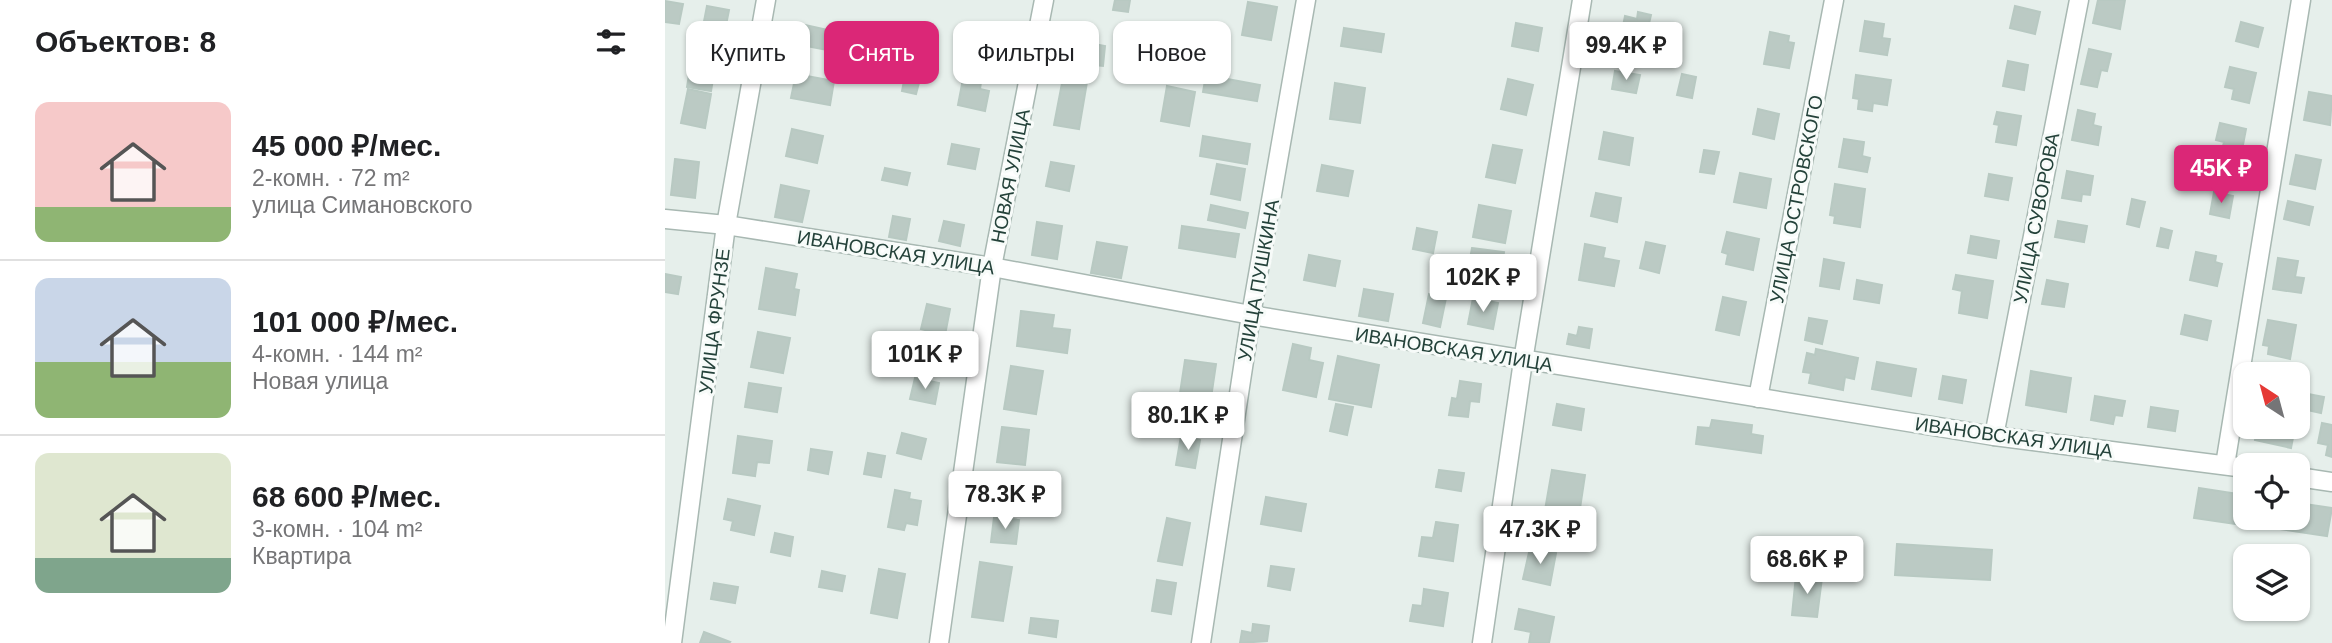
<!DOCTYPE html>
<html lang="ru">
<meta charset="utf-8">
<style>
:root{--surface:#fff;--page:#f6f6f6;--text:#202124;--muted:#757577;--line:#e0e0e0;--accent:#db2777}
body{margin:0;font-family:Arial,sans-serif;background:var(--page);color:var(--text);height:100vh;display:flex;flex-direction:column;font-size:26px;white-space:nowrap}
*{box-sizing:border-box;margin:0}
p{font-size:23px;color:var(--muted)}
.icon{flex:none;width:38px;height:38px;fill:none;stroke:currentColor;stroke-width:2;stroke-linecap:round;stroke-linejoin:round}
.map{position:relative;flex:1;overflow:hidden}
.panel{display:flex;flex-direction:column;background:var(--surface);width:665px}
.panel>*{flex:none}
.guide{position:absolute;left:21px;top:21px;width:665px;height:63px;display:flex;gap:14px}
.needle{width:46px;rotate:324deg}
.tools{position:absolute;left:1568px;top:362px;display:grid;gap:14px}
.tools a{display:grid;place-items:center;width:77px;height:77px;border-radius:14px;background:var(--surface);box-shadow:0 2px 5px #0004;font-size:35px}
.price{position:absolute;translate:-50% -60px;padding:0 16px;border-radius:7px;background:#fff;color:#222;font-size:23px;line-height:46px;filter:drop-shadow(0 2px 4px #0008)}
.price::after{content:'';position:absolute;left:50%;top:42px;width:21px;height:16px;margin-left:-10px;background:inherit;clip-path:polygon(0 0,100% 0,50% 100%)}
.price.selected{background:var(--accent);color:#fff}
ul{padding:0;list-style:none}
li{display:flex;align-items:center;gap:21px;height:175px;padding:0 35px}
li+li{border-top:2px solid var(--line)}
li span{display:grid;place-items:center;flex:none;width:196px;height:140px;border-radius:14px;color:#555}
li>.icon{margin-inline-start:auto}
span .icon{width:84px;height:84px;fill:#fffc;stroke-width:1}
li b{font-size:30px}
h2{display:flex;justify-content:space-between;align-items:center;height:84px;padding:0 35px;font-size:30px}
.tag{padding:0 24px;border-radius:14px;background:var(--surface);box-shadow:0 2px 5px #0004;font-size:24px;line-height:63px}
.tag.selected{background:var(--accent);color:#fff}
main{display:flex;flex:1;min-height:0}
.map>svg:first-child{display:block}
</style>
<main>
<section class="panel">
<h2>Объектов: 8<svg class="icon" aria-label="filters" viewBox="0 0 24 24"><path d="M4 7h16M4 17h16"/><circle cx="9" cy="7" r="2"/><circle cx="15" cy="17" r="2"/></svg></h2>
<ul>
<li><span style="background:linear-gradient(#f6c9c9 75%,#8fb573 0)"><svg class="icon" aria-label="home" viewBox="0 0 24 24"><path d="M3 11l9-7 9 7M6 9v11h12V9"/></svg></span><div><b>45 000 ₽/мес.</b><p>2-комн. · 72 m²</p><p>улица Симановского</p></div></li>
<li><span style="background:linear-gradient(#c9d6e8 60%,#8fb573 0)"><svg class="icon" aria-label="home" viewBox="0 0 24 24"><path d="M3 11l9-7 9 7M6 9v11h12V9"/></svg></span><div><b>101 000 ₽/мес.</b><p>4-комн. · 144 m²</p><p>Новая улица</p></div></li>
<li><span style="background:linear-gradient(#dfe7d0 75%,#7fa58c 0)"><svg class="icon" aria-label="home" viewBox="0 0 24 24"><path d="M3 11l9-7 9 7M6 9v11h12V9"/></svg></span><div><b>68 600 ₽/мес.</b><p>3-комн. · 104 m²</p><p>Квартира</p></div></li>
</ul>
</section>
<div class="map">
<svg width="1667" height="643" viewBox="0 0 1667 643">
<rect width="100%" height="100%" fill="#e6efeb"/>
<g fill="#bbcac4" stroke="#b8c9c2" stroke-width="2">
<polygon points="450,0 465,0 463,12 448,10"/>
<polygon points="1433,0 1460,0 1455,29 1428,23"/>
<polygon points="0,1 18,4 14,24 0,22"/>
<polygon points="583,2 612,7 606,40 577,35"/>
<polygon points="42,6 64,10 59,35 54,34 53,40 36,37"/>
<polygon points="1350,6 1375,12 1370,34 1345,28"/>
<polygon points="973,12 986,15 981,36 957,31 960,16 972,19"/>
<polygon points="1200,21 1219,24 1217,38 1225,39 1222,55 1195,51"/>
<polygon points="1576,22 1598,28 1593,47 1571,41"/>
<polygon points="851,23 877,28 873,51 847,46"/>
<polygon points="301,24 335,30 331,53 297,47"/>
<polygon points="140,25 172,32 168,51 136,45"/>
<polygon points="403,28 430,31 429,44 440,46 438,66 399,62"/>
<polygon points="679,28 719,34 716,52 676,46"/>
<polygon points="1105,32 1124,36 1123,42 1129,43 1124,68 1099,64"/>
<polygon points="1424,49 1446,54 1442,71 1436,70 1432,87 1416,84"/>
<polygon points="1343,61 1363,65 1359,90 1338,86"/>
<polygon points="1565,67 1591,73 1584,103 1567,99 1569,89 1560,87"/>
<polygon points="950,71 975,75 971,93 947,89"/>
<polygon points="131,74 169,81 165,105 126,98"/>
<polygon points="1017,74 1031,77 1027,98 1012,95"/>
<polygon points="24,75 48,79 46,91 22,87"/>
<polygon points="541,75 595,85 592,101 538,92"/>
<polygon points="1191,75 1226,80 1222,105 1208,103 1207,111 1193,109 1194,99 1188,98"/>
<polygon points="240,76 255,79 251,94 237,91"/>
<polygon points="398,78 422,82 414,129 389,125"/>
<polygon points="298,79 316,82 315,89 324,91 320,111 293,105"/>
<polygon points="843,79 868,85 861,115 836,109"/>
<polygon points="670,83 700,88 695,123 665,119"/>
<polygon points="502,86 530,92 524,126 496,121"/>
<polygon points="23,89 46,94 40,128 16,123"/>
<polygon points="1644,92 1667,96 1665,125 1639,120"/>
<polygon points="1093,109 1114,114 1109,139 1088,134"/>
<polygon points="1413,110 1430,114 1428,125 1436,127 1433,145 1407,140"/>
<polygon points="1332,112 1356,116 1351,145 1331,142 1334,125 1329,124"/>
<polygon points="1555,123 1581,129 1573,171 1553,167 1559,142 1551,140"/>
<polygon points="127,129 158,136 152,163 121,156"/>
<polygon points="939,132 968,138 964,165 934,159"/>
<polygon points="538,136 585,144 582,164 535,156"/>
<polygon points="1179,139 1199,142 1197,156 1205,158 1202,172 1174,167"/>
<polygon points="287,144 314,149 310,169 283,164"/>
<polygon points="828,145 857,150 850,183 821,177"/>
<polygon points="1039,150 1054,152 1049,174 1035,172"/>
<polygon points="1631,155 1656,160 1650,189 1625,184"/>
<polygon points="10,159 34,162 30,198 6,195"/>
<polygon points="386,162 409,166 404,191 381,186"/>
<polygon points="552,164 580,169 575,200 546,194"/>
<polygon points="657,165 688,171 683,196 652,191"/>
<polygon points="220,168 245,173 242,185 217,180"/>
<polygon points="1402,171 1428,176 1425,195 1417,194 1416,201 1397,198"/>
<polygon points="1075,173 1106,179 1101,208 1069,202"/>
<polygon points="1324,174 1347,178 1343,200 1320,196"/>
<polygon points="1170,184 1200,189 1195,227 1169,223 1170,216 1165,215"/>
<polygon points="116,185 144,191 137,222 110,217"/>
<polygon points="1549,192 1568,196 1564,218 1545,214"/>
<polygon points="931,193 956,198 952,222 926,216"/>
<polygon points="1467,199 1480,202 1474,227 1462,224"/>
<polygon points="1623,201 1648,207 1644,225 1619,219"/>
<polygon points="546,205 583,213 580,228 543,220"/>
<polygon points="814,205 846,211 840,243 808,237"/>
<polygon points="228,216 245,219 241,240 224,237"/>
<polygon points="279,221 299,225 295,246 274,241"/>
<polygon points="1393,221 1422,226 1419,242 1390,237"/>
<polygon points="372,222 397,226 392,259 367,255"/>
<polygon points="517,226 574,234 570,257 514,248"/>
<polygon points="752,228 772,232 768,253 748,249"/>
<polygon points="1496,228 1507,231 1503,248 1492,246"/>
<polygon points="1062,232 1094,239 1088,270 1061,264 1063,254 1057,252"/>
<polygon points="1306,236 1334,241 1331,258 1303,253"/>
<polygon points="432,242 462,247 456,278 426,273"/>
<polygon points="981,242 1000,246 994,273 975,268"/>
<polygon points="920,244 940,248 938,258 954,261 949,286 914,280"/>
<polygon points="807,248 839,252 837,268 804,264"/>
<polygon points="1531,252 1551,256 1550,262 1557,264 1552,286 1525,280"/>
<polygon points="644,255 675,261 670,286 639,280"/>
<polygon points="1613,258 1633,261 1630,277 1639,278 1636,293 1608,289"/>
<polygon points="1159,259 1179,263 1174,289 1155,286"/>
<polygon points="101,268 132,274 129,289 134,290 130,315 94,309"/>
<polygon points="0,274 16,277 13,294 0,292"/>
<polygon points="1291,275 1328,281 1322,318 1294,313 1297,291 1288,289"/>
<polygon points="1192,280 1217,285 1214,303 1189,299"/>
<polygon points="1382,280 1403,284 1399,307 1377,304"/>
<polygon points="699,289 728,294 723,321 694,316"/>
<polygon points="764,294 781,298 775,327 758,323"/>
<polygon points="1058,297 1081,302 1074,335 1051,330"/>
<polygon points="808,298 833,303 828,329 803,324"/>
<polygon points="262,304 285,309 280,335 256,329"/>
<polygon points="356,311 389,315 387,328 405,330 402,353 352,346"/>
<polygon points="1520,315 1546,321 1542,340 1516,334"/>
<polygon points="1144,318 1162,321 1157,344 1140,340"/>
<polygon points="1603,320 1631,325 1625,359 1603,354 1604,346 1598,345"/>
<polygon points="914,327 927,329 924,348 902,344 904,334 912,336"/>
<polygon points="93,332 125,338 118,373 86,367"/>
<polygon points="628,344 646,348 644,360 658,363 651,397 618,390"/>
<polygon points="1151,349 1193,358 1189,379 1180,377 1178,390 1144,383 1146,373 1138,372 1142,353 1150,355"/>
<polygon points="673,356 714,365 706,407 664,399"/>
<polygon points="520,360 551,364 543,418 512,413"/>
<polygon points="1212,362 1251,369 1246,396 1207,389"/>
<polygon points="346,366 378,371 371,414 339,409"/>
<polygon points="1366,371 1406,378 1401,412 1361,405"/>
<polygon points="1278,376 1301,380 1297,403 1274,399"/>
<polygon points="250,378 274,383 270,404 245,399"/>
<polygon points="795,381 816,384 814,402 805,401 803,417 784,415 787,398 792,399"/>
<polygon points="84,383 116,388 112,412 80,407"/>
<polygon points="1633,392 1659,397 1656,413 1633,408"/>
<polygon points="1430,396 1460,401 1457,416 1450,415 1448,424 1426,420"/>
<polygon points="671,404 688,407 682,435 665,431"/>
<polygon points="892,404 919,409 916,430 888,425"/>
<polygon points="1486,407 1513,411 1510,431 1483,427"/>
<polygon points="1047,420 1087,425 1086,434 1098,436 1096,453 1031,444 1033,427 1045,428"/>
<polygon points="1657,423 1667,425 1667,457 1661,455 1663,445 1653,443"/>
<polygon points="337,427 364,430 360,465 332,462"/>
<polygon points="1593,427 1630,427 1626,448 1590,440"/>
<polygon points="237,433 261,439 256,459 232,453"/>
<polygon points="73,436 107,441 104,463 92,462 90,476 68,473"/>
<polygon points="516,436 535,440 530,468 511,465"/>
<polygon points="146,449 167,452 163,474 143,470"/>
<polygon points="203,453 220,456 216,477 199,474"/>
<polygon points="774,470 799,473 796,491 771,487"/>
<polygon points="887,470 920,475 914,515 880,510"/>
<polygon points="1534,488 1580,495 1578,525 1529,518"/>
<polygon points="230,490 245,493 244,499 256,501 252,525 241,523 239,530 223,527"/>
<polygon points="601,497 641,504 636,531 596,524"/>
<polygon points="63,499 95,506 89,535 66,530 68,521 59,519"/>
<polygon points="1633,503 1667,508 1662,536 1614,529 1616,518 1633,518"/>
<polygon points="329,517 354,520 351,544 326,542"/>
<polygon points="502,518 525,523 517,565 493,561"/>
<polygon points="771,522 793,525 788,561 754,556 757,537 768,538"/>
<polygon points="110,533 128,537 125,556 106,552"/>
<polygon points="1232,544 1327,550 1325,580 1230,575"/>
<polygon points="865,548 891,553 885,585 858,579"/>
<polygon points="315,562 347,567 338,621 307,617"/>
<polygon points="606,566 629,569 625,590 603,586"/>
<polygon points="214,569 240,574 232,618 206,613"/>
<polygon points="157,571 180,576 177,591 154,587"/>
<polygon points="1131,575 1157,578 1152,617 1127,615"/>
<polygon points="492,580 511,583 506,614 487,611"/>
<polygon points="49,583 73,587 70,603 46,599"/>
<polygon points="759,589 783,593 778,626 745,621 748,605 757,606"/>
<polygon points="854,609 889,617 884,643 864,643 866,632 850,629"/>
<polygon points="366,618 393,621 391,637 364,633"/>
<polygon points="588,624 604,626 602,641 575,643 577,631 587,633"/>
<polygon points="39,632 65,642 64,643 35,643"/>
</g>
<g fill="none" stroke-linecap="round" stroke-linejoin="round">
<g stroke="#a8b8b2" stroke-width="21">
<g id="minor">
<polyline points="0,219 61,225 327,267 586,315 1329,436 1580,468"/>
<polyline points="1093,398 1169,0"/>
<polyline points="1329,436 1414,0"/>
<polyline points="1560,465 1636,0"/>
<polyline points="1633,477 1667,482"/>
<polyline points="7,643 61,225 101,0"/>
<polyline points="274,643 327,267 379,0"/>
<polyline points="536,643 586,315 641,0"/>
<polyline points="817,643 858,361 917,0"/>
</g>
</g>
<use href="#minor" stroke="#fff" stroke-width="18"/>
</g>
<g text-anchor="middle" stroke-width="6" stroke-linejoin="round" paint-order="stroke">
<g font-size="19" fill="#24423a" stroke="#f7fbf9">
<text transform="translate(345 176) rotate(-79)" y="7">НОВАЯ УЛИЦА</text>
<text transform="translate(1131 199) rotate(-79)" y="7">УЛИЦА ОСТРОВСКОГО</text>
<text transform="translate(1371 218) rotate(-79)" y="7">УЛИЦА СУВОРОВА</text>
<text transform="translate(231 252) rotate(9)" y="7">ИВАНОВСКАЯ УЛИЦА</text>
<text transform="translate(593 280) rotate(-80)" y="7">УЛИЦА ПУШКИНА</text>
<text transform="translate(49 321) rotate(-83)" y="7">УЛИЦА ФРУНЗЕ</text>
<text transform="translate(789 349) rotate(9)" y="7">ИВАНОВСКАЯ УЛИЦА</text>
<text transform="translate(1349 437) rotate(8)" y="7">ИВАНОВСКАЯ УЛИЦА</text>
</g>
</g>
</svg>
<div class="tools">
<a><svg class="needle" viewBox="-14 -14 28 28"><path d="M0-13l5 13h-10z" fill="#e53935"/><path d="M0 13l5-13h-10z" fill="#757577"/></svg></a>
<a><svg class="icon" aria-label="locate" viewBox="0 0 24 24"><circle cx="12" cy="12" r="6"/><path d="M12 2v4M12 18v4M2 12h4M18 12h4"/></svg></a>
<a><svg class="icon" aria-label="layers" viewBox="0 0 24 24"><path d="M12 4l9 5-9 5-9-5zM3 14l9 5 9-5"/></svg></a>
</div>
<b class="price" style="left:961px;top:82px">99.4K ₽</b>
<b class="price selected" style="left:1556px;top:205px">45K ₽</b>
<b class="price" style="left:818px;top:314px">102K ₽</b>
<b class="price" style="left:260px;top:391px">101K ₽</b>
<b class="price" style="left:523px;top:452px">80.1K ₽</b>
<b class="price" style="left:340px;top:531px">78.3K ₽</b>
<b class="price" style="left:875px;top:566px">47.3K ₽</b>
<b class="price" style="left:1142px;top:596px">68.6K ₽</b>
<div class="guide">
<a class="tag">Купить</a>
<a class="tag selected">Снять</a>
<a class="tag">Фильтры</a>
<a class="tag">Новое</a>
</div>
</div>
</main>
